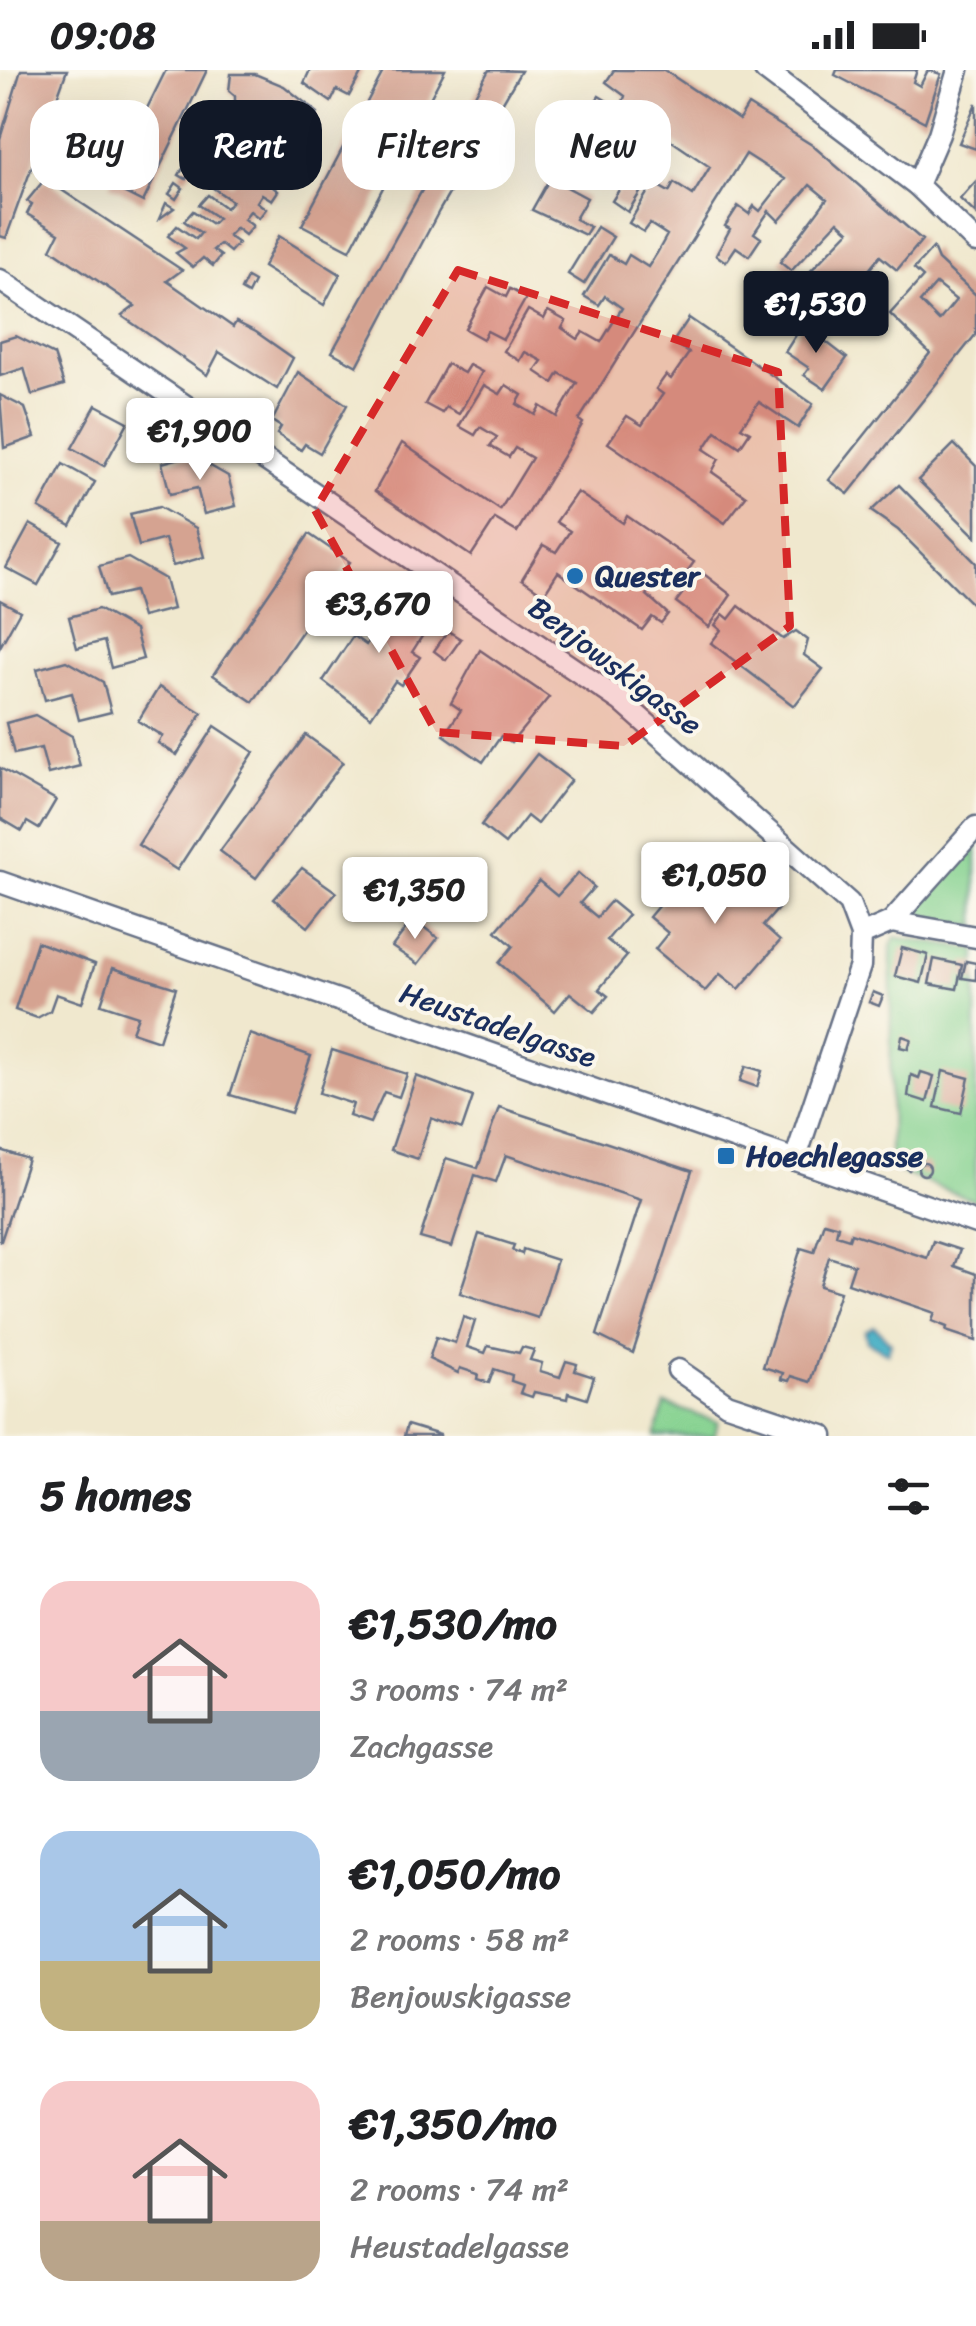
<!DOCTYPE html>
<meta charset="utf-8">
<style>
:root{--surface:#fff;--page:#f2f2f2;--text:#202124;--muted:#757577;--accent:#111827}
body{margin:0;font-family:Sriracha,sans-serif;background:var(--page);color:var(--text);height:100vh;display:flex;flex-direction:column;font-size:38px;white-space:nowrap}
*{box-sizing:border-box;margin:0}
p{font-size:32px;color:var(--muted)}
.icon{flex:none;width:55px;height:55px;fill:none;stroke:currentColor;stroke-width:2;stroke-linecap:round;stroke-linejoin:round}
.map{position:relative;height:1366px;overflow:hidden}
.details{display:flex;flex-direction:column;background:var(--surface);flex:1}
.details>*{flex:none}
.hud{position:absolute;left:30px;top:30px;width:918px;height:90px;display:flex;gap:20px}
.price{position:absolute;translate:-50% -85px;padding:0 22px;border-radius:10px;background:#fff;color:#222;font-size:32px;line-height:65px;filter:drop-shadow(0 2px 5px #0008)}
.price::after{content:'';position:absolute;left:50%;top:60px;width:30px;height:22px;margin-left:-15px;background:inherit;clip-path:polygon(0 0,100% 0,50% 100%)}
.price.current{background:var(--accent);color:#fff}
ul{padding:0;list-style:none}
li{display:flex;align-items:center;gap:30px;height:250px;padding:0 40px}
li span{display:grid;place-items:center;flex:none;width:280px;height:200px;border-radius:30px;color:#555}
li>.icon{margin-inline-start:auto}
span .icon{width:120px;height:120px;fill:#fffc;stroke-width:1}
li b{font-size:42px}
h2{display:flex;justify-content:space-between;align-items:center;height:120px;padding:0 40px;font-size:42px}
.pill{padding:0 35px;border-radius:30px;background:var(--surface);box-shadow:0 10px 40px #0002;font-size:35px;line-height:90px}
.pill.current{background:var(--accent);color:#fff}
.status{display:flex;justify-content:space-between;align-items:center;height:70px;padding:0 50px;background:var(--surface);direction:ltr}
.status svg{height:28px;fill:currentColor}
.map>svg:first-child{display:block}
</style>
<div class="status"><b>09:08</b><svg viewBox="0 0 49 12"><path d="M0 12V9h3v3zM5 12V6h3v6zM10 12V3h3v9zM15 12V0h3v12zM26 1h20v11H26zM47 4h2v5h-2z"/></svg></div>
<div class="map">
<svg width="976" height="1366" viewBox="0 0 976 1366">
<rect width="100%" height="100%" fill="#fbf7ec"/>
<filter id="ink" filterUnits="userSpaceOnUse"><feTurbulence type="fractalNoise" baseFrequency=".01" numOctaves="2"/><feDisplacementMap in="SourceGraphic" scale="20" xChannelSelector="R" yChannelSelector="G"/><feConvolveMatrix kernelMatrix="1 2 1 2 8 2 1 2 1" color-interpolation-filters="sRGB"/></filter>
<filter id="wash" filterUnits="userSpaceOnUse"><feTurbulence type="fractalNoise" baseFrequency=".0048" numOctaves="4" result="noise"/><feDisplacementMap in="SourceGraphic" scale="40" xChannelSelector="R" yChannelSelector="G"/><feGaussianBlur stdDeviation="2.25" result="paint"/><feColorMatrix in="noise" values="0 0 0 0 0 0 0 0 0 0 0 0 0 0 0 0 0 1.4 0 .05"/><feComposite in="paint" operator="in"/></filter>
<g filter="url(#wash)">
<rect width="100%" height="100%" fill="#f0e8ce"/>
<g fill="#84d18f" stroke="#508076" stroke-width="2.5">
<polygon points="976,767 976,857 924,847 920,836"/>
<polygon points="895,867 976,880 976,1131 890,1099 891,876"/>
<polygon points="665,1334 718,1352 714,1366 655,1366"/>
</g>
<polygon fill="#45afc4" stroke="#306f91" stroke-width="2.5" points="874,1256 891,1273 888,1283 867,1272 865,1261"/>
<g id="blocks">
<g fill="#d5a391" fill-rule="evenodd">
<polygon points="21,0 67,0 6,168 0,166 0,69"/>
<polygon points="166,0 207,0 143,132 109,115"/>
<polygon points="310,0 363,0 349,26 337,20 331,32 304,13"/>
<polygon points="384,0 445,0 350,180 302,155"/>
<polygon points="489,0 521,1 439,141 357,296 332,282"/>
<polygon points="614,0 664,0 739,50 748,35 812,75 922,170 897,200 880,186 848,226 844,223 837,232 825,224 809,247 794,235 810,213 804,208 849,161 838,151 791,201 780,192 827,129 810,115 779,151 769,141 754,163 761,168 749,186 736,177 726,192 716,185 730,159 725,156 738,136 749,144 754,136 760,141 785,109 746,84 579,350 583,353 517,462 495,449 471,486 375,421 402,373 500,440 532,388 515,378 509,387 490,376 497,367 480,357 475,365 459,356 484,315 500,324 506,315 522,325 517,334 535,345 540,336 557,347 577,313 559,303 553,313 535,301 542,291 525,282 520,291 504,281 528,240 544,249 548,241 566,251 562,258 578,269 583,262 601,272 622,238 605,226 599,235 584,226 609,185 624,194 629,185 648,197 657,183 667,165 650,154 644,162 629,153 653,113 669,122 674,113 693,125 710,97 657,61 663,51 636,33 628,39 622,35 625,26 606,12"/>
<polygon points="837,0 917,0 913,12 920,16 928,0 941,4 925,52 835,5"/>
<polygon points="231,4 255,4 284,16 318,43 313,50 320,60 308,77 299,70 293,79 303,85 296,94 287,88 281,96 291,103 284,113 274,107 269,114 278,121 272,130 262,124 257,132 266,139 259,148 250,141 244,149 253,156 245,165 236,158 228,166 238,173 230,182 220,174 213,180 221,186 213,196 203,188 193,197 176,183 185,178 168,166 177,156 196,169 201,163 184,151 193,141 212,154 218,148 199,135 208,125 226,138 232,131 213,118 221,107 231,114 236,107 226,100 233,90 252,103 256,96 238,83 245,72 263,85 268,77 260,71 267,60 276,66 280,61 274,54 270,59 253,44 235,42 235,26 229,21"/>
<polygon points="599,26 617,37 583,94 564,83 558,93 545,85 568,37 586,47"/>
<polygon points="976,33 976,79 959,73"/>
<polygon points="636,53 644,58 632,75 625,71"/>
<polygon points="207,57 214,63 207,72 200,67"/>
<polygon points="195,74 203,78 196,90 189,86"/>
<polygon points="641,85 657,95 628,142 612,131"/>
<polygon points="185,95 192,99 186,109 179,105"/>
<polygon points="550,108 587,128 575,149 590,157 585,165 532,140"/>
<polygon points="45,109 182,200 167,211 233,257 236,252 256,262 293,288 277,319 219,282 207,305 122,246 135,236 51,179 59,163 27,144 32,134 27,131"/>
<polygon points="976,111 976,144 960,129"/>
<polygon points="176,113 183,118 176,129 169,124"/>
<polygon points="166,133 174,138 159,149"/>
<polygon points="597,157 613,167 584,214 568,204"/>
<polygon points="279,166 340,204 324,235 263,197"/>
<path d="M933 178 938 190 976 225V264L848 424 829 410 930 283 890 244 923 207 914 199ZM936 214 956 230 939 251 920 232Z"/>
<polygon points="247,208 254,212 248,224 241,220"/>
<polygon points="488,217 506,227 510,219 526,228 503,269 487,261 483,269 465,259"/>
<polygon points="689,248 813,334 798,358 759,332 741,357 750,362 740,377 716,361 704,379 719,389 712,402 746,426 725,453 608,373 627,346 642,355 663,324 656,319 666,305 671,309 689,283 673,272"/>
<polygon points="803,254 847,288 825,319 804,305 809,298 785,282"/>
<polygon points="16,266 54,285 64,315 32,325 24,298 0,306 0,271"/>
<polygon points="447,294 464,303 469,295 482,302 459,344 446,337 442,343 425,334"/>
<polygon points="298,302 347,335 320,383 305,374 301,380 277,364 281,357 272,351"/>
<polygon points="0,325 25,338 35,367 4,378"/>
<polygon points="96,335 128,352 104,396 72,378"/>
<polygon points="954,374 976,396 976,467 918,410"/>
<polygon points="191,385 228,406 236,436 204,444 197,418 170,424 162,393"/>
<polygon points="63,394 95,412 71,456 39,438"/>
<polygon points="899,415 976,493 976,538 898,460 871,441"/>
<polygon points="577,422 623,453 627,446 694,492 676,517 661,507 647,525 668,544 661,553 652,547 642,560 558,502 544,524 522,509 543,475 556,482 570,461 556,452"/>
<polygon points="159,437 196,458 204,487 173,496 165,469 139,476 130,444"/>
<polygon points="30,454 62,472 38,515 6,498"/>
<polygon points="309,464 350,492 253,632 213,605"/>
<polygon points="128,488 165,509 173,539 142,547 134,521 108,527 99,496"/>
<polygon points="700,501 731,525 709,557 676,532"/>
<polygon points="380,527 403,543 409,534 433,549 412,582 420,587 401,615 395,611 371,647 323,611 353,566 366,575 372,565 360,557"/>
<polygon points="0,530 20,541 0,577"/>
<polygon points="739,536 783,569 796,561 808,570 804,585 823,599 794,636 711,573 721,560 715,555 723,544 729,549"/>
<polygon points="98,539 135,560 143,589 111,598 104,571 77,578 69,547"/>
<polygon points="448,561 461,569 446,590 434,581"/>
<polygon points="480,580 549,627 511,673 501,666 483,692 444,665 461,640 451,633"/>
<polygon points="66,591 103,612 111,642 79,650 72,623 45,630 37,599"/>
<polygon points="159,617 202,643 177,685 158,673 162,666 138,651"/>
<polygon points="35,645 72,666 80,696 48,704 41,678 14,684 6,653"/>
<polygon points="215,656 254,682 177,800 138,775"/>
<polygon points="306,665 343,692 256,808 220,781"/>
<polygon points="537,684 571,710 537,754 527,746 505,774 481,755"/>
<polygon points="0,698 56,730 39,759 27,752 22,761 0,748"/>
<polygon points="722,792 778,839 763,856 780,871 739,919 720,904 705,921 655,879 668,863 649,847 691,797 707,810"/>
<polygon points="302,798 336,822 308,857 274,829"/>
<polygon points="578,803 594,817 580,833 597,847 611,831 628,845 607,870 627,886 599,919 608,926 594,942 570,923 555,941 499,893 513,876 496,861 539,811 557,826"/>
<polygon points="413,849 438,868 418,894 392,877"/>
<polygon points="37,872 95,894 82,933 56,924 50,941 37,948 15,940"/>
<polygon points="902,878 928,885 921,913 895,906"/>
<polygon points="934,889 962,895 957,919 929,914"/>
<polygon points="966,891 976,893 976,910 962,908"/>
<polygon points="113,898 176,918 159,971 132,962 138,946 101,934"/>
<polygon points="873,922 883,926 879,936 869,932"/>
<polygon points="250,964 311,986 291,1043 230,1025"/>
<polygon points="902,966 911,969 908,979 900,977"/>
<polygon points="332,980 407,1004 399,1027 384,1022 370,1053 349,1046 353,1034 319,1023"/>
<polygon points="746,996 762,1001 757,1017 740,1011"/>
<polygon points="943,1001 969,1008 961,1043 935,1037"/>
<polygon points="921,1002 934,1006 927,1032 908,1026 911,1005 919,1008"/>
<polygon points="416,1006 473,1027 462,1059 431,1048 418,1089 391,1080"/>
<polygon points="499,1037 692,1101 633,1283 597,1265 641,1130 506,1085 496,1112 475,1105 452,1177 420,1168 446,1088 478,1098"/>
<polygon points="0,1080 28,1089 1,1171 0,1171"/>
<polygon points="903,1085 913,1096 909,1100 898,1091"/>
<circle cx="924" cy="1099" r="6"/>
<polygon points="824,1152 838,1156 836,1165 849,1169 851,1163 927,1188 933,1171 960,1180 954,1196 976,1204 976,1271 946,1261 947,1257 932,1251 935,1243 848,1213 854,1195 829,1187 820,1216 840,1222 810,1312 791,1306 789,1311 781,1309 783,1303 763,1297 801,1178 814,1182"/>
<polygon points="479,1164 514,1175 512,1180 522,1184 523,1179 557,1190 538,1248 460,1223"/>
<polygon points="463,1247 475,1251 467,1277 485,1283 488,1276 519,1283 522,1277 534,1280 530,1290 542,1293 540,1301 560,1307 566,1291 577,1294 575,1301 594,1307 587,1329 568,1323 567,1329 534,1322 532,1327 520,1323 523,1315 511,1311 512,1305 494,1299 489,1313 477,1309 478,1304 460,1298 458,1303 429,1289 436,1267 455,1273"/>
<polygon points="407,1355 440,1365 440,1366 404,1366"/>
</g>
</g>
</g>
<g filter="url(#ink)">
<use href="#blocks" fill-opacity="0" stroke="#667085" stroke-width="2.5"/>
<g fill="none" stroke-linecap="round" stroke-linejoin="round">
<g stroke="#667085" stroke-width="25">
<g id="street">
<polyline points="765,0 917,115 976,172"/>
<polyline points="917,115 939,64 958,0"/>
<polyline points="0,210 621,631 849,833 861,865 860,896 795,1090"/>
<polyline points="0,812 976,1153"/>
<polyline points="891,852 976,757"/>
<polyline points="861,865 891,852 976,867"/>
<polyline points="678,1300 727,1334 823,1366"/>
</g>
</g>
<use href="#street" stroke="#fff" stroke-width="20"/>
</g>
</g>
<path fill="#d62828" fill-opacity="0.2" stroke="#d62828" stroke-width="8" stroke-dasharray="20 12" stroke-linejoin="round" d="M458 200 778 302 790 556 624 676 436 662 315 440Z"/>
<g fill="#1f6fb2" stroke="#fbf7ec" stroke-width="4">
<circle cx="575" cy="506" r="10"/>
<rect x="716" y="1076" width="20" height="20" rx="5"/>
</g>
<g text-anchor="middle" stroke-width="8" stroke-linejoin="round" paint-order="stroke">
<g font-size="30" font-weight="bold" fill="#1b2f5e" stroke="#fbf7ec" text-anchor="start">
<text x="595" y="516">Quester</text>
<text x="746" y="1096">Hoechlegasse</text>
</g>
<g font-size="30" fill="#1b2f5e" stroke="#fbf7ec">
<text transform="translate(615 596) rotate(37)" y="10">Benjowskigasse</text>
<text transform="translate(498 955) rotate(19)" y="10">Heustadelgasse</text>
</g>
</g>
</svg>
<b class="price current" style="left:816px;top:286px">€1,530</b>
<b class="price" style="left:200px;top:413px">€1,900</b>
<b class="price" style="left:379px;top:586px">€3,670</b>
<b class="price" style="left:715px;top:857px">€1,050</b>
<b class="price" style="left:415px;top:872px">€1,350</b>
<div class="hud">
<a class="pill">Buy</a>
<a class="pill current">Rent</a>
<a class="pill">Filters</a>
<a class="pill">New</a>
</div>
</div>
<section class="details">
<h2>5 homes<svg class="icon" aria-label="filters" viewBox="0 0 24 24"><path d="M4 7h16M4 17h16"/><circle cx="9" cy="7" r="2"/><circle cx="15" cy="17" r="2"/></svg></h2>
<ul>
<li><span style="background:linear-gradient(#f6c9c9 65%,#9aa5b1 0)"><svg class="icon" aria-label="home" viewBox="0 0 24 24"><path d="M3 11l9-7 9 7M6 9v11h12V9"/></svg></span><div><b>€1,530/mo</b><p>3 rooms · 74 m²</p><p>Zachgasse</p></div></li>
<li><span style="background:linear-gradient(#a9c7e8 65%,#c2b280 0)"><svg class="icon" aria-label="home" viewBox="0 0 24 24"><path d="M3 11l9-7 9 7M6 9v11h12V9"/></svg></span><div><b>€1,050/mo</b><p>2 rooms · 58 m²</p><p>Benjowskigasse</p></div></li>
<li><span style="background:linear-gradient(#f6c9c9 70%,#b9a48a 0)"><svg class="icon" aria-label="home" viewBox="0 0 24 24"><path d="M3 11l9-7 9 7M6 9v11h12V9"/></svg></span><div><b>€1,350/mo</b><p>2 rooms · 74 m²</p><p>Heustadelgasse</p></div></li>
</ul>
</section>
